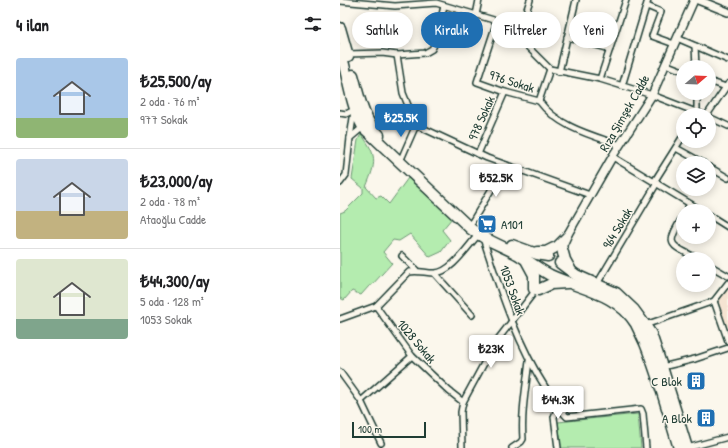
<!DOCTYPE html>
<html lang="tr">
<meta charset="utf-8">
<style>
:root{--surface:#fff;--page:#f2f2f2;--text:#202124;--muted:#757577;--line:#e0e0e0;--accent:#1f6fb2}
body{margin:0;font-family:"Patrick Hand",sans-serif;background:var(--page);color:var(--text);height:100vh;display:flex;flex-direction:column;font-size:15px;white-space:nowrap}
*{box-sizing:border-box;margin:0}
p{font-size:13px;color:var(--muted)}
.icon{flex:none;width:22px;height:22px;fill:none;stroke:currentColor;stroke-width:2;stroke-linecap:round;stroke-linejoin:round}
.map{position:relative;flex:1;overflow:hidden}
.panel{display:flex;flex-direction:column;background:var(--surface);width:340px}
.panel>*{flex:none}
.banner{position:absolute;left:12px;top:12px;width:316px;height:36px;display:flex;gap:8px}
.needle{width:26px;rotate:71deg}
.controls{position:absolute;left:336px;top:60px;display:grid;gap:8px}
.controls a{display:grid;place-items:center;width:40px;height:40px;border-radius:50%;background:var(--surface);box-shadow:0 2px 10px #0003;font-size:20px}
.scale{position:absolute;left:12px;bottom:10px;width:74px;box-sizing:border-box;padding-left:4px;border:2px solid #1f3d34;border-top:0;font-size:11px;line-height:14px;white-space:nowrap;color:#1f3d34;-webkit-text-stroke:3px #fbf7ec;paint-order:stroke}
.price{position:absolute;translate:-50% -34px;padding:0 9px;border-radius:4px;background:#fff;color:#222;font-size:13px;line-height:26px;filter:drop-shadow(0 1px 2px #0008)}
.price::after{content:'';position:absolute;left:50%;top:24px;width:12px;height:9px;margin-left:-6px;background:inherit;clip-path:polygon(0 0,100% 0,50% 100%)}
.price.on{background:var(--accent);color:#fff}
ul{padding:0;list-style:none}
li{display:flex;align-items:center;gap:12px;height:100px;padding:0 16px}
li+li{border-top:1px solid var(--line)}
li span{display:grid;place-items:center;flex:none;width:112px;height:80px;border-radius:4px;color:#555}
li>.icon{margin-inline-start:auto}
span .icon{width:48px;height:48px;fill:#fffc;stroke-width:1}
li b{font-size:17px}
h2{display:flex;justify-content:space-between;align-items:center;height:48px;padding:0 16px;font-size:17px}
.pill{padding:0 14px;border-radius:18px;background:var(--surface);box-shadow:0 2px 10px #0003;font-size:14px;line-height:36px}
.pill.on{background:var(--accent);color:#fff}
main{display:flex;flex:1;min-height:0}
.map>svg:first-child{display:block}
</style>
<main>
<section class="panel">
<h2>4 ilan<svg class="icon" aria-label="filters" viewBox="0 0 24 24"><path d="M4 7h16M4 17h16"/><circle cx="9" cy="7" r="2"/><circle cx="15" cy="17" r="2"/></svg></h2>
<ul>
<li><span style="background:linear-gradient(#a9c7e8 75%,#8fb573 0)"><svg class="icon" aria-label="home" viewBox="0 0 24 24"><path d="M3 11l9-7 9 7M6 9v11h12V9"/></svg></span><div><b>₺25,500/ay</b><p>2 oda · 76 m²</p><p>977 Sokak</p></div></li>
<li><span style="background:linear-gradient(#c9d6e8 65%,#c2b280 0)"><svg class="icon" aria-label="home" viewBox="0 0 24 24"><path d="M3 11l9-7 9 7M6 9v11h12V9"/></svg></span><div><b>₺23,000/ay</b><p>2 oda · 78 m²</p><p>Ataoğlu Cadde</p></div></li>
<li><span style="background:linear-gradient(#dfe7d0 75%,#7fa58c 0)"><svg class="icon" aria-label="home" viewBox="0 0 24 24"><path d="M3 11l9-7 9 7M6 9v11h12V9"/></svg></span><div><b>₺44,300/ay</b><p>5 oda · 128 m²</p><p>1053 Sokak</p></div></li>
</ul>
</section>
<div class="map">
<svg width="388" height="448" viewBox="0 0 388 448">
<rect width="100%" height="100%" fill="#fbf7ec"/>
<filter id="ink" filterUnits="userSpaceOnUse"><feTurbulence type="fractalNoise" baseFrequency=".025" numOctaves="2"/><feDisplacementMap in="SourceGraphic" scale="8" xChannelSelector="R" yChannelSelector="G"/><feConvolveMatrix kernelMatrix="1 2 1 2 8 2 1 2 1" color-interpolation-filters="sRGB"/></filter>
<g filter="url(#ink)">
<polygon fill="#f5e4d2" points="388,285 388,334 377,300"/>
<g fill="#b4ecaf" stroke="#6a9472">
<path d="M21 134C38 156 36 163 26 187L36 198 41 196 49 204 68 178 112 218 102 230 110 240 101 252 90 257 70 234 59 241 53 240 43 252 52 263 32 285 29 286 21 295 12 291 4 300 0 298V213L5 211 23 193V188L12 179 18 140Z"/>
<polygon points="298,414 301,448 221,448 218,422"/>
</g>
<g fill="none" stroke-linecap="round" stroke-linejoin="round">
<g stroke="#1f3d34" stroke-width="8">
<g id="street">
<polyline points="0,1 55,6 96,3 157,21 165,26 178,37 210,69 260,79 312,95 364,115"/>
<polyline points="307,6 321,12 312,36 334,44"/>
<polyline points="136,15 139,0"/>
<polyline points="157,21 137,82 165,92 199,101"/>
<polyline points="178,37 190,0"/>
<polyline points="227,37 270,49"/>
<polyline points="337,38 388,60"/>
<polyline points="355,46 356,67"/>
<polyline points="7,54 42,53 57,55 85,53 92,49 96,41 104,6"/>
<polyline points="57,55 63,93 76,125 62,157"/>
<polyline points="325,64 343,71"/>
<path d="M210 69 199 101C218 127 251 135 280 145"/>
<polyline points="219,72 236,0"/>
<polyline points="260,79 286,0"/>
<polyline points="369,81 386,87"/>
<polyline points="282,86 308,0"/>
<polyline points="0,113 6,114 14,110"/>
<polyline points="357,114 357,93"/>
<polyline points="367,115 388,84"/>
<polyline points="369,117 388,126"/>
<polyline points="76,125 147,158 250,195"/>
<polyline points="10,138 14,111"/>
<polyline points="336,148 363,163"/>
<polyline points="138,154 165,92"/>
<polyline points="273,157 362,211"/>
<polyline points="369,167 388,178"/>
<polyline points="314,182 343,136"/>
<polyline points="0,183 6,175 10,138 23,127"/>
<polyline points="346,211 350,204"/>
<polyline points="369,215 388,227"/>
<path d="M343 216C325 247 329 243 358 259"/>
<polyline points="132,222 166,165"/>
<path d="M143 238C160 290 177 344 207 390 214 399 219 409 227 417L301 409 303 414 306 448"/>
<polyline points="62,256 76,270"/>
<polyline points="369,265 388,276"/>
<polyline points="95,274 132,315"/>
<polyline points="257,284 317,183"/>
<polyline points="374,301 388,341"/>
<polyline points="36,306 72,356 109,391 123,402"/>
<path d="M0 319 36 306 69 272C78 270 85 273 94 273 110 274 128 246 138 235"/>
<polyline points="305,325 374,301 388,283"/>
<polyline points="322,367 355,359 388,348"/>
<polyline points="0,372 21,401 41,443"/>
<polyline points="21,401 72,356"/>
<polyline points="122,448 121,412 123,402 155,343 192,295"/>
<path d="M172 448 181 442 183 439C181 413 186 387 189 361"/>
<polyline points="218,448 214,417 216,412 221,411"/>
<polyline points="347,448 388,437"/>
</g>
</g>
<g stroke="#1f3d34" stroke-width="10">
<g id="secondary">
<polyline points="358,0 388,12"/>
<polyline points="228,234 274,154 312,95 354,0"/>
<polyline points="212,250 228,234 223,245 222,254"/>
</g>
</g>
<g stroke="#1f3d34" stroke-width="13">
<g id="highway">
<polyline points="0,28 8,56"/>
<path d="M0 50C8 75 10 104 23 127L131 229C146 241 163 246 179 255 190 262 199 269 210 275 240 289 277 293 296 324 299 330 302 337 305 343 319 377 328 413 339 448"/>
<path d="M13 75C19 96 23 120 39 135"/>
<polyline points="172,245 197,254 208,256"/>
<polyline points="222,249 225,260 230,269"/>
<polyline points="197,252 206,252 214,248"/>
<polyline points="187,262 194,275 194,289"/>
<polyline points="220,263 236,275 276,293 294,310 305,325 311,334 322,367 347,448"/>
<polyline points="198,290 211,284 227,283"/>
</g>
</g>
<use href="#street" stroke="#fbf7ec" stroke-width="5"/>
<use href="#secondary" stroke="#fbf7ec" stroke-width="7"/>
<use href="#highway" stroke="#fbf7ec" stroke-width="10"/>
</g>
</g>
<defs>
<g id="supermarket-square" transform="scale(1)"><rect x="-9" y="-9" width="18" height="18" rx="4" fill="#1f6fb2" stroke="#fbf7ec"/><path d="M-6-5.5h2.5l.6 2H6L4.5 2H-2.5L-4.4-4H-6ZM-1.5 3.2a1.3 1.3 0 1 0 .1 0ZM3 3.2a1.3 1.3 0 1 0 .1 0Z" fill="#fff"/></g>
<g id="building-square" transform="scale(1)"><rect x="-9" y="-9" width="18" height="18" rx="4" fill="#1f6fb2" stroke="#fbf7ec"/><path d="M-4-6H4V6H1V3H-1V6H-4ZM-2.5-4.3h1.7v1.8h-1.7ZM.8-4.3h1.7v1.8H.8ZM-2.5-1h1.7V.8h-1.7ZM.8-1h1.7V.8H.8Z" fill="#fff"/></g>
</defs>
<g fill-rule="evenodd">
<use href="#supermarket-square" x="147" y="224"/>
<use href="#building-square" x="356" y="381"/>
<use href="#building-square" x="366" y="418"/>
</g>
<g text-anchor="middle" stroke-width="3" stroke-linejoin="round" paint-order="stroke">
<g font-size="13" fill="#1f3d34" stroke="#fbf7ec">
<text transform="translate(172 81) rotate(18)" y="5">976 Sokak</text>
<text transform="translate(284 113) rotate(-60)" y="5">Rıza Şimşek Cadde</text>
<text transform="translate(141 118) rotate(-66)" y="5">978 Sokak</text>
<text transform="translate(277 228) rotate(-59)" y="5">964 Sokak</text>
<text transform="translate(173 290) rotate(70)" y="5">1053 Sokak</text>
<text transform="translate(77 341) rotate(50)" y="5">1028 Sokak</text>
</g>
<g font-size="13" fill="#1f3d34" stroke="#fbf7ec" text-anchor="end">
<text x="161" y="229" text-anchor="start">A101</text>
<text x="342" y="386">C Blok</text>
<text x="352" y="423">A Blok</text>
</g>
</g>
</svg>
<div class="controls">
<a><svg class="needle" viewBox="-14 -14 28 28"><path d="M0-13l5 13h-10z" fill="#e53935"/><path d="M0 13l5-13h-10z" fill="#757577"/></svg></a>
<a><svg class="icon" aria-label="locate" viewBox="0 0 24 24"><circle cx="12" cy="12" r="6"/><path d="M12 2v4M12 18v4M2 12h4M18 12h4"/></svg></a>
<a><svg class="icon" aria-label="layers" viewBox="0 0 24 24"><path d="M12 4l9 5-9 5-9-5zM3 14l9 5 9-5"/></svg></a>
<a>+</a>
<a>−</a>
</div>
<div class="scale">100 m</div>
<b class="price on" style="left:61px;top:138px">₺25.5K</b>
<b class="price" style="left:156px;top:198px">₺52.5K</b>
<b class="price" style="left:151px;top:369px">₺23K</b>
<b class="price" style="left:218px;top:420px">₺44.3K</b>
<div class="banner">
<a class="pill">Satılık</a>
<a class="pill on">Kiralık</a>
<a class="pill">Filtreler</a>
<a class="pill">Yeni</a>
</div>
</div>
</main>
